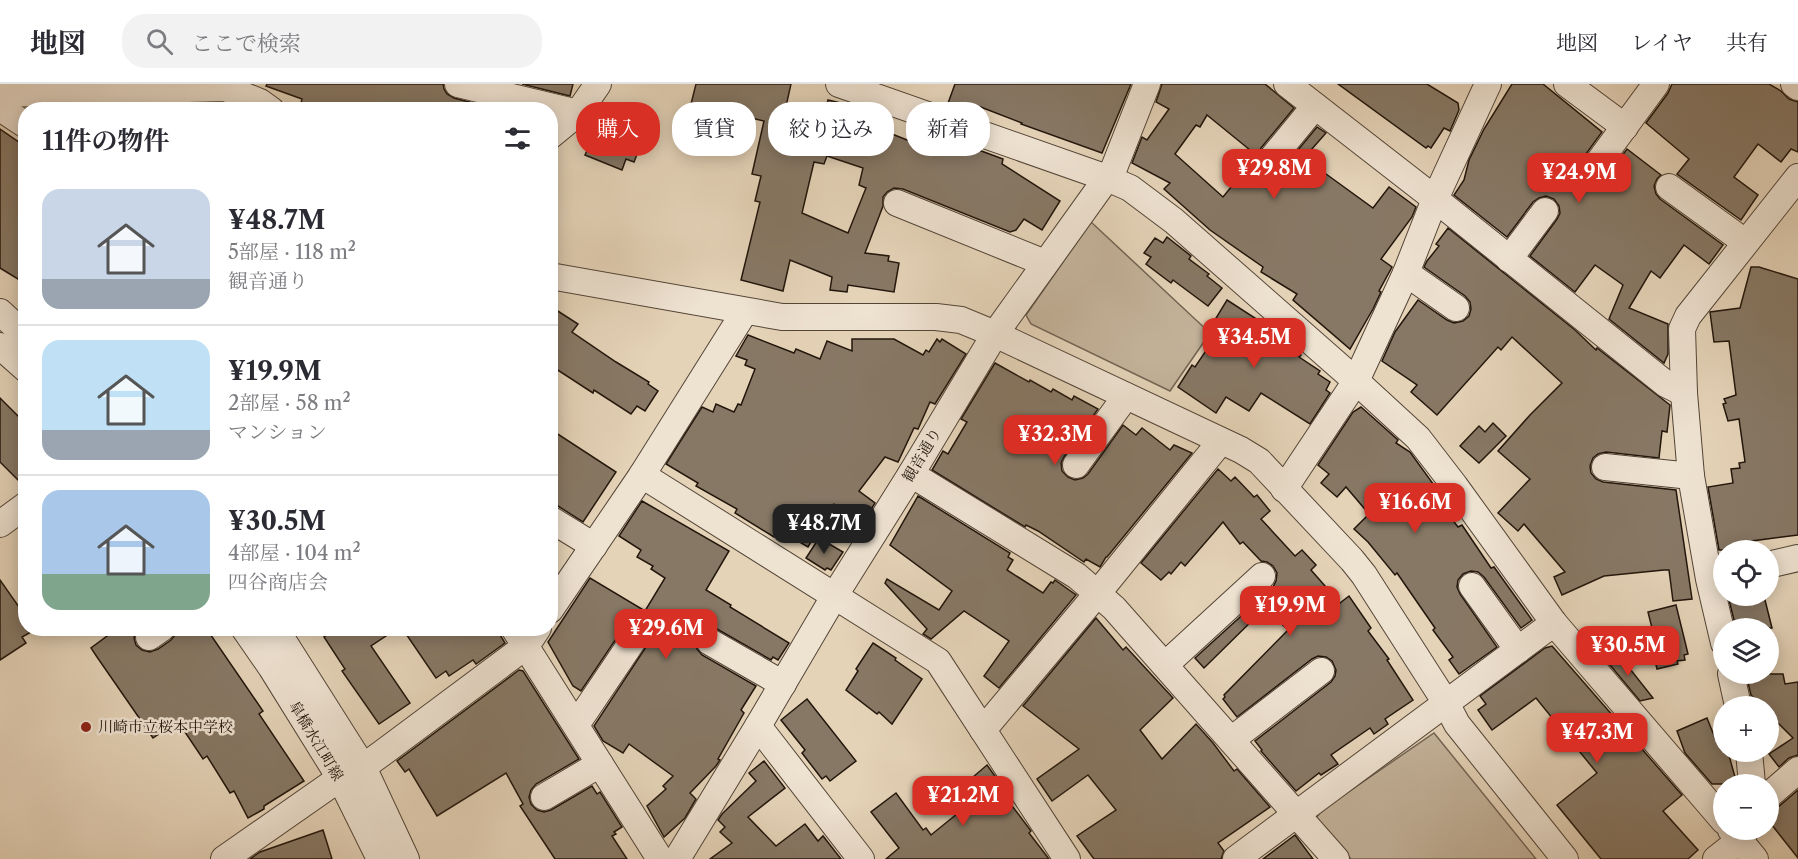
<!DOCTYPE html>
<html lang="ja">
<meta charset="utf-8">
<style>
:root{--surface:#fff;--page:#f2f2f3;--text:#2b2b33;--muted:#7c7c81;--line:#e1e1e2;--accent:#d93025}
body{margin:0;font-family:"Libre Caslon Text","Noto Serif JP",serif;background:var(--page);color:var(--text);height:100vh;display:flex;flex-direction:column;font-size:22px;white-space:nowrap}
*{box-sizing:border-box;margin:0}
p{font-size:20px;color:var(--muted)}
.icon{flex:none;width:33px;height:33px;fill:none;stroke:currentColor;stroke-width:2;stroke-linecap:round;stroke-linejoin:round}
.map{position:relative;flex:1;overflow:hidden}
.drawer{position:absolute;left:18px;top:18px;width:540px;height:534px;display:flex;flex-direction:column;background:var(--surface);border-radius:24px;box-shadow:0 3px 15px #0003}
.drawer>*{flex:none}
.top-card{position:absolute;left:576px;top:18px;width:570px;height:54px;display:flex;gap:12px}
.tools{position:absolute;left:1713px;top:456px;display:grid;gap:12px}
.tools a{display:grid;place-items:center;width:66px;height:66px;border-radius:50%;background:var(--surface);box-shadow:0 3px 15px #0003;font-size:30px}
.price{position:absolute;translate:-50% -51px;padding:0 14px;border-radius:12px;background:var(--accent);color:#fff;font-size:20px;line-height:39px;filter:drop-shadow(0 2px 3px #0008)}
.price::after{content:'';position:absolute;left:50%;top:36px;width:18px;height:14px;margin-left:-9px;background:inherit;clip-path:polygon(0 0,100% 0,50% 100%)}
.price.active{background:#222;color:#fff}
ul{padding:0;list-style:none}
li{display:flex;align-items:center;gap:18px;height:150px;padding:0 24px}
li+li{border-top:2px solid var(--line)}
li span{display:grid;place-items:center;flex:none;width:168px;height:120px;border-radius:18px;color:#555}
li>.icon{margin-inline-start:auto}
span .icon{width:72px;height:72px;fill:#fffc;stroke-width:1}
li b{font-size:26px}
h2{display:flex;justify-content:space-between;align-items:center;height:72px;padding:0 24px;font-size:26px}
.tag{padding:0 21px;border-radius:24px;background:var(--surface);box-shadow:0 3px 15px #0003;font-size:21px;line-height:54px}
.tag.active{background:var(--accent);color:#fff}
header{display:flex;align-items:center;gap:36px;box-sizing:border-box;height:84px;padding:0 30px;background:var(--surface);border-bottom:2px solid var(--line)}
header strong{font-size:28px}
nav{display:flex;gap:33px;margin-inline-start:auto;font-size:21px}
.search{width:420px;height:54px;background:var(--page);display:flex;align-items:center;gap:15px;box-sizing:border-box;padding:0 21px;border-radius:24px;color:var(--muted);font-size:22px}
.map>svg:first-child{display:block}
</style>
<header>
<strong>地図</strong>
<div class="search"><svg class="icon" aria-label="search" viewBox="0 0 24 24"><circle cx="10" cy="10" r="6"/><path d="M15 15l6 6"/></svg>ここで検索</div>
<nav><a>地図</a><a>レイヤ</a><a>共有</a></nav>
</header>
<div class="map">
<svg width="1798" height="775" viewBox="0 0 1798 775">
<rect width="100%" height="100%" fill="#e5d3b8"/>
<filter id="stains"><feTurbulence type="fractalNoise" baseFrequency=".00333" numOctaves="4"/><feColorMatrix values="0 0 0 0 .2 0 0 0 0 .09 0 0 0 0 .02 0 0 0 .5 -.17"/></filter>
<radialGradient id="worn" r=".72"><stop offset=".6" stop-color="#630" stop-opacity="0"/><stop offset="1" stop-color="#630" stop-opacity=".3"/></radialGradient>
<g fill="#c4b39b" stroke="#736454" stroke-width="1.5">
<polygon points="1091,138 1210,249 1170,307 1031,240 1026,231"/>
<polygon points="1434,649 1536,775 1351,775 1316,734 1322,726"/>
</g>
<g fill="#877865" stroke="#22160c" stroke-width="1.5" fill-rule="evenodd">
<polygon points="267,0 443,0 444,5 447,10 454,14 500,26 319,26 301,19 302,15 266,2"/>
<polygon points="522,0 573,0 570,12"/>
<path d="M696 0H791L780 49 818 58 828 16 869 26 886 33 882 46 917 60 922 45 1003 75 1002 80 1060 117 1042 146 1024 135 1016 146 1010 148 903 105 894 104 887 108 883 113V122L865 169 889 172 888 177 899 179 894 208 848 201 847 208 830 206 832 193 790 176 783 207 741 196 760 118 755 117 761 92 752 90 764 37 691 20ZM827 72 863 84 859 101 866 104 848 149 802 129 814 78 824 80Z"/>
<polygon points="955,0 1131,0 1102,69 1021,40 1022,39 978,22 974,32 947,22"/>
<path d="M1162 0H1265L1294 24 1261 64 1258 71 1259 78 1263 84 1271 88 1279 87 1284 83 1317 43 1326 49 1304 74 1373 124 1389 103 1416 123 1412 133 1381 175 1392 183 1379 207 1381 208 1373 225 1350 265 1293 216 1297 210 1261 188 1263 183 1210 146 1164 105 1170 99 1132 79 1142 53 1147 56 1169 25 1156 18ZM1207 31 1250 66 1239 79 1246 85 1223 113 1175 70 1196 41 1200 43Z"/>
<polygon points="1338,0 1427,0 1458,19 1459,26 1450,47 1444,44 1431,64 1428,62 1426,64"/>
<polygon points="1512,0 1543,0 1602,48 1580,78 1577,85 1578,92 1583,99 1590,102 1599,100 1604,96 1627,65 1661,91 1657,95 1654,102 1656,110 1660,115 1723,161 1709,180 1684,161 1660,194 1651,187 1629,224 1668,240 1668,270 1664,279 1609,235 1623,201 1595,181 1575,208 1530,172 1557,135 1560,129 1559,122 1554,115 1546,112 1539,114 1533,118 1507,153 1454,111 1464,96 1469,76 1484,45"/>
<polygon points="1672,0 1769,0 1781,7 1789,15 1798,18 1798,68 1791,65 1781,78 1758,60 1734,93 1758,111 1741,136 1677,90 1689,75 1646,39 1668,9"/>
<polygon points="603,29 638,43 634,55 642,58 634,78 626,75 622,86 585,71"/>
<polygon points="0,45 26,63 26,200 0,184"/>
<polygon points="1448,144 1575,246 1596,266 1597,264 1670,321 1667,348 1662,347 1659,374 1606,368 1598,370 1593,374 1590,382 1591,389 1596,395 1603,398 1676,406 1692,515 1673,517 1669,486 1664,486 1604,492 1562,511 1554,493 1565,488 1524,440 1518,447 1498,429 1530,395 1498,367 1530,331 1562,299 1512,253 1501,266 1498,263 1437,331 1411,308 1417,301 1382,277 1395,248 1418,216 1447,236 1454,239 1463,237 1469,232 1471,225 1470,218 1465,212 1424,183 1427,177 1439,162 1436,160"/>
<polygon points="1167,153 1191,172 1189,175 1209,190 1207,192 1222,204 1208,222 1173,196 1171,199 1146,180 1151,173 1144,169 1155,154 1163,159"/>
<polygon points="1751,183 1759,183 1798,195 1798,451 1752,457 1754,466 1719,466 1708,403 1733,399 1731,385 1740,384 1739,379 1745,378 1739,335 1728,337 1723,320 1726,319 1724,315 1736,311 1729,257 1714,258 1710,228 1740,224"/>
<polygon points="1227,216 1281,251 1284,254 1281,258 1301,271 1299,273 1320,287 1318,290 1330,298 1326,306 1330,309 1310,340 1261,309 1249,327 1226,313 1216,329 1178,303 1192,281 1195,283 1218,249 1210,244"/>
<polygon points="550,222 578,240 572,248 616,278 649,298 648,300 658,307 645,327 637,322 631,330 594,306 593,309 550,281"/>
<polygon points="748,251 794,269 796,265 820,275 827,257 852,267 852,255 894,255 923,271 926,266 929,268 937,255 940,258 942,255 966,270 935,320 930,318 918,345 914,344 898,378 885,373 859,407 875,419 865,435 856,428 852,434 834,420 808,463 779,446 774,453 735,429 737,425 696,402 698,399 666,380 702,323 713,328 716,320 734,328 738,320 741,321 755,285 745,281 747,276 736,272"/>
<polygon points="995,279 1029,298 1030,296 1051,308 1053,305 1072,316 1074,312 1098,325 1064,373 1061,379 1062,387 1068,393 1075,396 1083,394 1088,390 1123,341 1136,351 1142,344 1170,366 1174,361 1192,369 1107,473 1106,473 1100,483 1086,475 1084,478 1038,447 1026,441 1025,443 932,386 943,367 948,370 967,338 961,335"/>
<polygon points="0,314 26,340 26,404 0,378"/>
<polygon points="1361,323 1398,356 1396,359 1410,368 1439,408 1434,412 1458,443 1462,441 1491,484 1494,483 1532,536 1521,544 1484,493 1478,488 1471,487 1463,490 1458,496 1457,503 1460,510 1497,563 1459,590 1449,576 1453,573 1433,546 1435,544 1397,489 1395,491 1368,458 1354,445 1369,430 1346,403 1337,413 1321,399 1329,390 1318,381 1353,328"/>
<polygon points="1493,339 1506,352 1479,379 1460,362 1479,342 1485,348"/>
<polygon points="550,345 616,388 583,438 558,422 550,420"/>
<polygon points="1218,385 1231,397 1235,393 1254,413 1257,411 1270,427 1261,435 1295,472 1302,466 1316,481 1311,486 1340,519 1349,512 1371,544 1368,547 1389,575 1387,576 1413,616 1385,635 1388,640 1374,650 1370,644 1331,671 1338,680 1321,691 1319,689 1296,707 1261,667 1262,666 1255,657 1331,598 1335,592 1336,586 1332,577 1326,573 1318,572 1312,575 1237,633 1223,615 1225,613 1224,611 1288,546 1265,524 1204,584 1195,574 1273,503 1276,497 1277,489 1273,482 1267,478 1261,477 1243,458 1240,460 1223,438 1185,482 1181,478 1171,490 1169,488 1161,496 1141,479"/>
<polygon points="918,412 1010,469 1008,473 1013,476 1007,486 1043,509 1051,498 1053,499 1055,496 1076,511 999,604 984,592 1009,557 964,527 931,555 923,550 927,545 885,499 887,495 939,526 952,507 890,461"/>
<polygon points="642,417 729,467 706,506 731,521 730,523 789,559 778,576 773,573 771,576 717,545 709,543 703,545 697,550 695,559 697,565 702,571 756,602 741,626 744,629 718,675 720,676 716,682 690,709 696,715 685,734 664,753 647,722 666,705 663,702 673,692 629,660 623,669 603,657 594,642 648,560 651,552 649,545 644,539 638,537 630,538 624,543 581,607 573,602 548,558 590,494 645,527 665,494 651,485 653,482 637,473 641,466 619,452"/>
<polygon points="819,454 843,468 831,486 827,484 825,486 806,474"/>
<polygon points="0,496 26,533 26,544 31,544 31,548 22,553 26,559 0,576"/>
<polygon points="1728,512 1764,512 1772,544 1736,544"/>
<polygon points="1676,521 1688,570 1684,571 1685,576 1677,577 1678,580 1657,585 1649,549 1653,548 1648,528"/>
<polygon points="1096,534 1123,566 1126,563 1173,614 1140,646 1162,675 1196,640 1213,659 1234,687 1237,685 1270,723 1218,759 1224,767 1221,775 1094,775 1077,752 1116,726 1088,691 1052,717 1037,695 1079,665 1023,622"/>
<polygon points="118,544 137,544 134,554 136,561 142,566 150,568 158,565 171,556 175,551 177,544 206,544 263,627 259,630 304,697 264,722 264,725 248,734 234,707 230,709 207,672 203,675 183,645 181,647 175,639 153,654 97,573 91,564"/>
<polygon points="337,544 398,544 371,562 410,619 379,640 342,587 345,585 324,553"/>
<polygon points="402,544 496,544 505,559 476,580 473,576 449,592 446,587 436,594"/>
<polygon points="873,559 896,574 895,576 922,595 892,640 879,628 877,630 846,606 858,587 856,585"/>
<polygon points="1552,562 1682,711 1663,727 1698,766 1688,775 1601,775 1557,721 1597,689 1536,614 1492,646 1478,626 1486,620 1480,612 1545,564"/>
<polygon points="1615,566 1653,614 1640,617 1605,575"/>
<polygon points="519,586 523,587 579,675 536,700 531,706 529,713 531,720 537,726 544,728 551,726 592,702 597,710 600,708 622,743 614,748 616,750 612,752 627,775 555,775 520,722 523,720 506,689 437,732 409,685 405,688 397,677"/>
<polygon points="1746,590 1783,590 1785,600 1798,598 1798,671 1789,674 1779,683 1769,670 1793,654 1768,629 1768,622 1762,622 1751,611"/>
<polygon points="807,615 856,677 830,697 826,692 822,695 802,669 805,666 781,636"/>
<polygon points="1707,634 1717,659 1724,657 1724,668 1728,668 1737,700 1712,700 1685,669 1677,647"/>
<polygon points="764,677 785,704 748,733 776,762 805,740 818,757 823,752 841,775 710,775 732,759 720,748 725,743 718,736 722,730 756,697 749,689"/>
<polygon points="987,681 997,695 994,698 1028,743 1031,747 1029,749 1049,775 886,775 899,764 871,728 896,709 923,746 926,744 931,751 963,725 952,711"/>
<polygon points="1798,706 1798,774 1768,736 1768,727 1778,723"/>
<polygon points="323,746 332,775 250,775 260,768"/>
<polygon points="1295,751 1313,775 1263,775"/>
</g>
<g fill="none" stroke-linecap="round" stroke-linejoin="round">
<g stroke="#534537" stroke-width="28">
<g id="minor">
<polyline points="458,0 578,29"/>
<polyline points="839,0 1107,94 1130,104 1174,137 1356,297 1418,354 1455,402 1554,539 1724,737"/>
<polyline points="1287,0 1435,115 1666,300 1684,309"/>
<polyline points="1567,0 1625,43"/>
<polyline points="1794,0 1798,3"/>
<polyline points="0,10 225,4 260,18 271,26"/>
<polyline points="0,24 26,41"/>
<polyline points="550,52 578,29 598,0"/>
<polyline points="1273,73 1315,22"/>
<polyline points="1592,87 1656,0"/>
<polyline points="1669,103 1745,158"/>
<polyline points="897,119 1045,179"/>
<polyline points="1509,175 1545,127"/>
<polyline points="1406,189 1456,224"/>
<polyline points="550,192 782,233 936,233 961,236 995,250 1241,366 1259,377 1352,476 1364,491 1446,619 1457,640 1565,775"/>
<polyline points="0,228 26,252"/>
<polyline points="0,262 26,285"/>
<polyline points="1076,381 1126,312"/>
<polyline points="1605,383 1691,392"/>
<polyline points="911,390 1077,492 1114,524 1336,775"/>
<polyline points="642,391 938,577 1067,775"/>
<polyline points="1284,405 1356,297 1406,189 1435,115 1488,0"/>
<polyline points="550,435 594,462"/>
<polyline points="0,440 26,421"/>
<polyline points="1768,481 1798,474"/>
<polyline points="1472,502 1518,566"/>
<polyline points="550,526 642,391 745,227"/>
<polyline points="244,544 271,583 340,694 380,775"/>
<polyline points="275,544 363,683 406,775"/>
<polyline points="514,544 660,775"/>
<polyline points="149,553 162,544"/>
<polyline points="710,558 783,600"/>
<polyline points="1724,559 1709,495 1691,392 1684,309 1682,245 1688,232 1798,93"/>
<polyline points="1165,581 1262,492"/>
<polyline points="1731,590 1738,622"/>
<polyline points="576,641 636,552"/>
<polyline points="758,642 861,775"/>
<polyline points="983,646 1097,510 1221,357"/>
<polyline points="1231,656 1321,587"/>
<polyline points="1749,668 1752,700"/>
<polyline points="1768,712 1798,686"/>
<polyline points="544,713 600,680"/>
<polyline points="1731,746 1755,775"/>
<polyline points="224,775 340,694 363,683 381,670 526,562 538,544"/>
<polyline points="677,775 758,642 835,511 911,390 995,250 1114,84 1147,0"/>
<polyline points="1236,775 1554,539"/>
<polyline points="1716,775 1740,756 1746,746"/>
</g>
</g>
<use href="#minor" stroke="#eee2d1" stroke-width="26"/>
</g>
<circle fill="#8f2418" stroke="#eee2d1" stroke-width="2" cx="86" cy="643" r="6"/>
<g text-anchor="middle" stroke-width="5" stroke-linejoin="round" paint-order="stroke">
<g font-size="15" fill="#22160c" stroke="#eee2d1">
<text transform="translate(922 371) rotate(-59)" y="5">観音通り</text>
<text transform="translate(316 657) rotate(59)" y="5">皐橋水江町線</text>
</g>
<g font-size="15" fill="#22160c" stroke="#eee2d1" text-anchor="start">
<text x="98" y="648">川崎市立桜本中学校</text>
</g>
</g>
<rect width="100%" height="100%" filter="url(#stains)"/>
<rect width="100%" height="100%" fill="url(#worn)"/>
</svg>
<div class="tools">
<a><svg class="icon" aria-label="locate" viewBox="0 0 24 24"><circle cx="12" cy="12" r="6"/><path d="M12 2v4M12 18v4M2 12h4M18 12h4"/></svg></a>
<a><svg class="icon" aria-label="layers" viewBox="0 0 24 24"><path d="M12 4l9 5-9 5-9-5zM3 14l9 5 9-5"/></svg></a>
<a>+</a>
<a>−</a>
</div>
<b class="price" style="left:1274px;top:116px">¥29.8M</b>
<b class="price" style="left:1579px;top:120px">¥24.9M</b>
<b class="price" style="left:1254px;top:285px">¥34.5M</b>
<b class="price" style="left:1055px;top:382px">¥32.3M</b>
<b class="price" style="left:1415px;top:450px">¥16.6M</b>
<b class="price active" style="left:824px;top:471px">¥48.7M</b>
<b class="price" style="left:1290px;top:553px">¥19.9M</b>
<b class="price" style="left:666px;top:576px">¥29.6M</b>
<b class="price" style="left:1628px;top:593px">¥30.5M</b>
<b class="price" style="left:1597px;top:680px">¥47.3M</b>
<b class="price" style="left:963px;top:743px">¥21.2M</b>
<div class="top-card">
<a class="tag active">購入</a>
<a class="tag">賃貸</a>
<a class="tag">絞り込み</a>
<a class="tag">新着</a>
</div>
<section class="drawer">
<h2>11件の物件<svg class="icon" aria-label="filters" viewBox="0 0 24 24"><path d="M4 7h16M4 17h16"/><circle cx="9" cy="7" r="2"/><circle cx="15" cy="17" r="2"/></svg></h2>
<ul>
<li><span style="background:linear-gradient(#c9d6e8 75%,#9aa5b1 0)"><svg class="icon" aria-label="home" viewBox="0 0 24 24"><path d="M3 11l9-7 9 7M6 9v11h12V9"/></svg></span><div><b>¥48.7M</b><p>5部屋 · 118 m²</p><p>観音通り</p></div></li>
<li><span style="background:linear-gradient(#bfe0f5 75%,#9aa5b1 0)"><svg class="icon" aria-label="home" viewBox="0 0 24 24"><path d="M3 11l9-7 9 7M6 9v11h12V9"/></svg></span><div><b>¥19.9M</b><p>2部屋 · 58 m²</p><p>マンション</p></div></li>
<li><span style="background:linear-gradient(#a9c7e8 70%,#7fa58c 0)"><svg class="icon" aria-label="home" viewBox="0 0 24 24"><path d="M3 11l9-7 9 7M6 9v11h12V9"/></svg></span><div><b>¥30.5M</b><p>4部屋 · 104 m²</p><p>四谷商店会</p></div></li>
</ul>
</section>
</div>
